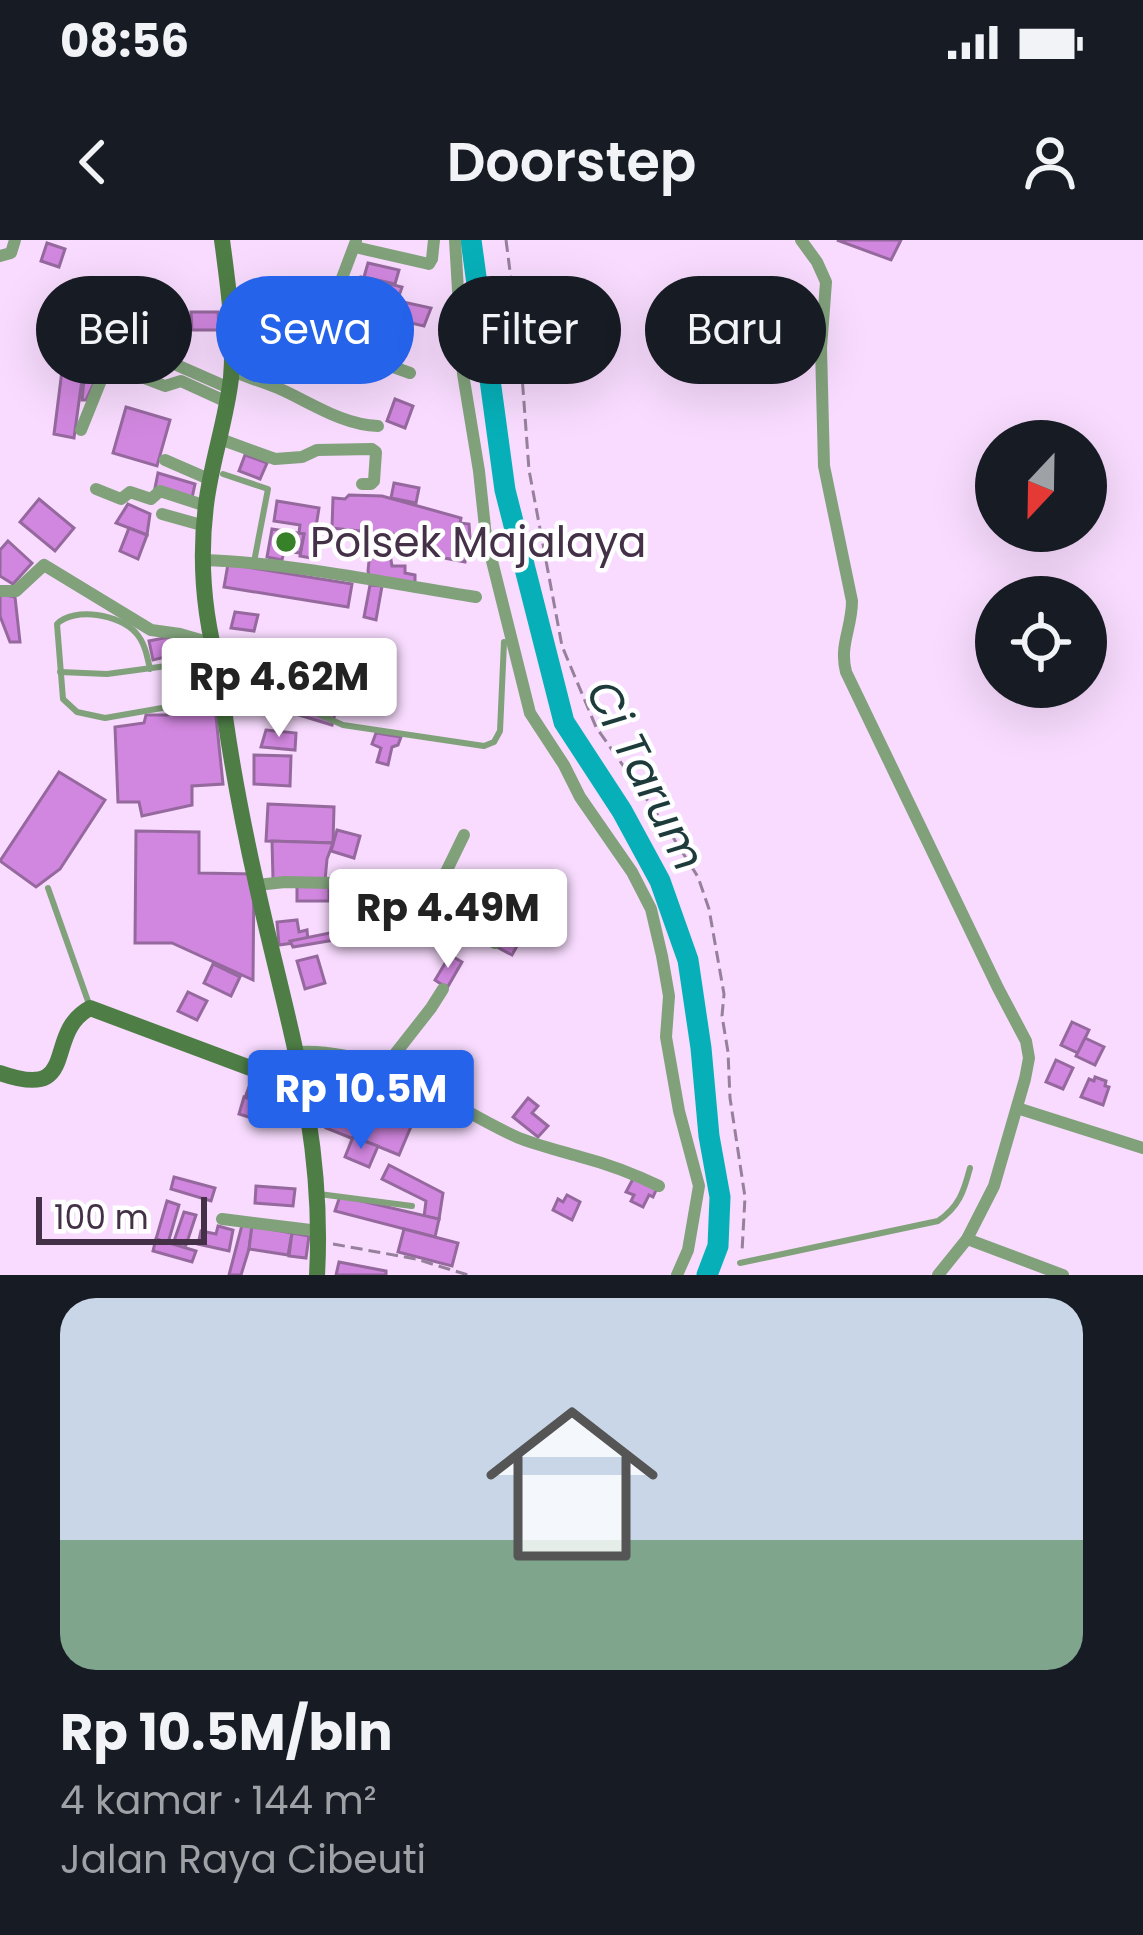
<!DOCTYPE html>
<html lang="id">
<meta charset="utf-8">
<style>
:root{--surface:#171b24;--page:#20242c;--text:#f1f3f6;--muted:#9ea1a6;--accent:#2563eb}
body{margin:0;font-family:Poppins,sans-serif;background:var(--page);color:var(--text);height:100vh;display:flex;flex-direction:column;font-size:45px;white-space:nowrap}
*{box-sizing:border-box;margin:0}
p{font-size:39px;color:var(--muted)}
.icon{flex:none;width:66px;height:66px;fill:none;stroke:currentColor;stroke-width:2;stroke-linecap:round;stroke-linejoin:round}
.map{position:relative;height:1035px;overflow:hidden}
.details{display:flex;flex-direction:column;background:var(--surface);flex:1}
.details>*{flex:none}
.top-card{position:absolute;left:36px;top:36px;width:1071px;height:108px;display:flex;gap:24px}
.needle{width:78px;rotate:202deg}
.controls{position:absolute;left:975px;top:180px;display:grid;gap:24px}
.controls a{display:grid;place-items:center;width:132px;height:132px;border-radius:50%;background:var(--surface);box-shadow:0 12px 48px #0002;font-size:60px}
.scale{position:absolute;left:36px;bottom:30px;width:171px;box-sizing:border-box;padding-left:12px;border:6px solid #443148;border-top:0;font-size:33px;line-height:42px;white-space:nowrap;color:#443148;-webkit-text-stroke:9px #fff;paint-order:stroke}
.price{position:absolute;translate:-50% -102px;padding:0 27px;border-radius:12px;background:#fff;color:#222;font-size:39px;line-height:78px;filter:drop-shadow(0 3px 6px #0008)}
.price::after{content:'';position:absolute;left:50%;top:72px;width:36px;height:27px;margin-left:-18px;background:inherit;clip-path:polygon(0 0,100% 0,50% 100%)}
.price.current{background:var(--accent);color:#fff}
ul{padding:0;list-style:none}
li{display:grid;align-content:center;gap:24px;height:636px;padding:0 60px}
li span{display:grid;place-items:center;height:372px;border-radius:36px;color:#555}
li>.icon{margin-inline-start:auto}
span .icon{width:216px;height:216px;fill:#fffc;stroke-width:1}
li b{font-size:51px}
.chip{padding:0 42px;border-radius:54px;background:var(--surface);box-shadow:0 12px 48px #0002;font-size:42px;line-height:108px}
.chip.current{background:var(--accent);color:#fff}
.status{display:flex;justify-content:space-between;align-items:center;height:84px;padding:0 60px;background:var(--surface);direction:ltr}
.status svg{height:33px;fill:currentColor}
header{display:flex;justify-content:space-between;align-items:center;height:156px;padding:0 60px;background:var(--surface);font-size:54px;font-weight:600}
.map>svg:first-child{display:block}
</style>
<div class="status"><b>08:56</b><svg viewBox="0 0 49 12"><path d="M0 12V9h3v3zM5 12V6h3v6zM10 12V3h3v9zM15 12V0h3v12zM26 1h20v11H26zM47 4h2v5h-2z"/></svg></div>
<header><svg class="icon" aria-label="back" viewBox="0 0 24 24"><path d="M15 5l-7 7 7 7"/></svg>Doorstep<svg class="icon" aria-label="person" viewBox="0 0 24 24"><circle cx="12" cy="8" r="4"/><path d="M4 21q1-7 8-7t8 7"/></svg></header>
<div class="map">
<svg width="1143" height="1035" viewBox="0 0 1143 1035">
<rect width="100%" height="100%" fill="#f8dbfe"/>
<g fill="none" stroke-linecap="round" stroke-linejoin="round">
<polyline stroke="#07b0b9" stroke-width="21" points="471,0 505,250 564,482 622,571 660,641 688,720 701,808 709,896 720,957 718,1006 707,1035"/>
</g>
<g fill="#d187df" stroke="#95699e" stroke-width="3">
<polygon points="837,0 901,0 891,20"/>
<polygon points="47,3 65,9 59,27 41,21"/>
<polygon points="368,23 399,30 395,44 364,37"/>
<polygon points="361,37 402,47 398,59 360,49"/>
<polygon points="394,60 431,68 424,86 389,78"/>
<polygon points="78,67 113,81 97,115 65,93 67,81 73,69"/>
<polygon points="191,72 218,72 219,90 192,90"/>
<polygon points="65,107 86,110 74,198 54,194"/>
<polygon points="86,118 102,125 86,160 82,160"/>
<polygon points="395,159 413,166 405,188 387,181"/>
<polygon points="126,167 170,180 157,226 113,213"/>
<polygon points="245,215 267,223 260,239 239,231"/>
<polygon points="158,233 195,244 192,258 155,248"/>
<polygon points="394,243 419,248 416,263 391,258"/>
<polygon points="349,255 382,256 461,278 460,283 469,284 470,298 465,322 392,308 393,294 370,292 367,289 359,291 332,288 333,258 345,259"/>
<polygon points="39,259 74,288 55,311 20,282"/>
<polygon points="277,261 319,268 311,318 300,316 304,294 299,293 300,285 274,281"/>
<polygon points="128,264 150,274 147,295 116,283"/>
<polygon points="129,288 147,295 138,319 120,311"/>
<polygon points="272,289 304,294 300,313 284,311 282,320 267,317"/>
<polygon points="8,301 32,323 13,344 0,336 0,310"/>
<polygon points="370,312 390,314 392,326 405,326 405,333 415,335 415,345 370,339 368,331"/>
<polygon points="228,324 352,344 348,367 224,347"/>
<polygon points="370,345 382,346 376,380 364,377"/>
<polygon points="0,354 15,357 20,402 10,402 0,376"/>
<polygon points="235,372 258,375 254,391 231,388"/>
<polygon points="174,396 178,414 153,420 149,401"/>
<polygon points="281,446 300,449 337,466 332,485 276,468"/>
<polygon points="215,467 223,544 192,546 192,565 142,576 139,562 118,562 115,487 144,483 146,475 166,475"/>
<polygon points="266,490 296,493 295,510 261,507"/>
<polygon points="376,493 401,497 398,505 392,507 388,525 377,522 381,508 372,504"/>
<polygon points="254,515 291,516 290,546 254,544"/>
<polygon points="59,532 105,560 60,629 36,647 0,621"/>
<polygon points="268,564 334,567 333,603 266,601"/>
<polygon points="337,590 360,596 354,618 331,611"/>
<polygon points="136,591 199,592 199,633 254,634 253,740 172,703 135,703"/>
<polygon points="272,601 333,603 327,619 325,641 273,639"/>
<rect x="297" y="644" width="32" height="17"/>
<polygon points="297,680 299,692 307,690 308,701 279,705 277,682"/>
<polygon points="344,688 346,698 293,707 290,701 335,692 337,689"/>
<polygon points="510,688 523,695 512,715 495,706 504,691 507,693"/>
<polygon points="450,715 462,722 447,748 435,740"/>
<polygon points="317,716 325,743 305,749 297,721"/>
<polygon points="213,724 240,737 231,756 204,743"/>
<polygon points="188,752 207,761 197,780 178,771"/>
<polygon points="1072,782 1089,790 1078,813 1061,805"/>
<polygon points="1085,798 1104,807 1095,825 1076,816"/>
<polygon points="345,819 403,843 395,864 387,861 388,855 343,837"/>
<polygon points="1056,820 1073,828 1063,849 1046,842"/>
<polygon points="1095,837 1106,841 1105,846 1109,847 1103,865 1081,857 1089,839 1094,841"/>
<polygon points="252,839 279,849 272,866 246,855"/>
<polygon points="340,855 369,867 356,900 326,888"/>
<polygon points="244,857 276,867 271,884 239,874"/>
<polygon points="528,858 538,866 532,873 548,886 538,897 513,877"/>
<polygon points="369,867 412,884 399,915 357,898"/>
<polygon points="353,897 378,906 369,927 345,917"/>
<polygon points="389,925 443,953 439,979 424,977 426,961 382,939"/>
<polygon points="174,937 215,948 211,961 171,949"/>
<polygon points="634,937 657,948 653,957 649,955 643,967 631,961 634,955 626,952"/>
<polygon points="256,946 295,949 293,966 255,963"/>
<polygon points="567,955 580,962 572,980 553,970 558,959 563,962"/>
<polygon points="340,956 439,979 435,997 335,971"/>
<polygon points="167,961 179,965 168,1003 156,999"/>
<polygon points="184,972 196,975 186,1005 174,1001"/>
<polygon points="242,985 252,986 249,1009 241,1035 229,1035"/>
<polygon points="218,986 233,990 229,1011 198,1004 201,991 216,994"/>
<polygon points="252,986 292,993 288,1015 249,1009"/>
<polygon points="404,989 458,1003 452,1026 398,1012"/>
<polygon points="292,993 309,996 306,1018 289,1016"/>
<polygon points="156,999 196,1011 192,1022 153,1011"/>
<polygon points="339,1022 386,1031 386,1035 336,1035"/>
</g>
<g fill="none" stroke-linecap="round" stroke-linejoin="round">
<g stroke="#97809c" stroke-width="3" stroke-dasharray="12 6" stroke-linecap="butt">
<polyline points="506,0 520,109 529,230 562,406 596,487 669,591 698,637 709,669 724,754 722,776 728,812 730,858 745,957 742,1012"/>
<polyline points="333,1004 416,1019 468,1035"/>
</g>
<g stroke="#81a17b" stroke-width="6">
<polyline points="223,234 268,249 254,322"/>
<path d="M150 429C147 416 145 403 136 393 120 374 74 367 57 384L63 459 77 472 105 478 219 458"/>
<polyline points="223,431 250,439 302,467 343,485 484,506 494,502 500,491 504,402"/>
<polyline points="60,432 107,434 211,420"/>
<polyline points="48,648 89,764"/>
<polyline points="319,954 412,966"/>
<path d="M740 1023 938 981C959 967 964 951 970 928"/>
</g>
<g stroke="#81a17b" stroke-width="12">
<polyline points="455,0 463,134 479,231 486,297 530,473 564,525 580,557 632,632 651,669 662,716 669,756 666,797 679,871 699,946 688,1010 677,1035"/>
<path d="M801 0 817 22 826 42 821 108 824 226 852 361C852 388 839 405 846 432L998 748 1026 801 1029 818 1025 839 994 946 967 999 938 1035"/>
<polyline points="355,7 429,24 432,19 434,0"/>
<polyline points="0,16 11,13 15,0"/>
<polyline points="339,46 356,1"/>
<polyline points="231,77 276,85 410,133"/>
<polyline points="147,112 229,148"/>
<path d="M231 131C247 137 263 142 278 148 310 162 342 185 378 186"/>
<polyline points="81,190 106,128 110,125 165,146 181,141 227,162"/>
<polyline points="220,199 275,219 302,217 317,210 372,209 376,212 374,241 371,244 362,244"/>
<polyline points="165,220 211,240"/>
<polyline points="96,249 121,259 130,252 151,259 160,251 206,266"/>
<polyline points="162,274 205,286"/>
<path d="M203 320C295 323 385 343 476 357"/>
<polyline points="0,351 16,351 44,325 151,390 180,394 211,403"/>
<polyline points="257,645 285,642 377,644 452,678 495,703"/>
<polyline points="429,667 464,595"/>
<path d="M298 812C382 807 446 866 519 898 540 906 560 911 581 917 608 924 634 934 659 946"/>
<polyline points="384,828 431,768 443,749"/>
<polyline points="1017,868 1143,908"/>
<polyline points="222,979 319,991"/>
<polyline points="967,999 1063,1035"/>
</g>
<g stroke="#4e7e46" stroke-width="16">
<path d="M222 0C228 45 235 92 231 138 226 181 211 223 206 265 199 321 204 377 219 430 227 502 241 576 257 647 287 782 325 894 317 1035"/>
<path d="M0 833C82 862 42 794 90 768L253 829 290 840H303"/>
</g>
</g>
<circle fill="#378129" stroke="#fff" stroke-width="4.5" cx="286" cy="302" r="12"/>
<g text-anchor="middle" stroke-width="9" stroke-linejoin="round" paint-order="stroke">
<g font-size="42" fill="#443148" stroke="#fff" text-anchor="start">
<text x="310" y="317">Polsek Majalaya</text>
</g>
<g font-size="45" font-style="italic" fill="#1e3b3c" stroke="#fff">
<text transform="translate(646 535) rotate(63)" y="16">Ci Tarum</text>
</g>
</g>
</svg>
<div class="controls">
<a><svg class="needle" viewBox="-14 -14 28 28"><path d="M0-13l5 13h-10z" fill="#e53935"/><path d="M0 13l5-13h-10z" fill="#9ea1a6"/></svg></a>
<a><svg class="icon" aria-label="locate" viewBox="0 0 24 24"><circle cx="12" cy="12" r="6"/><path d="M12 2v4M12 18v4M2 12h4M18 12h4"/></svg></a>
</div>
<div class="scale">100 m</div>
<b class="price" style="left:279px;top:500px">Rp 4.62M</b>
<b class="price" style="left:448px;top:731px">Rp 4.49M</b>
<b class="price current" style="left:361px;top:912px">Rp 10.5M</b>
<div class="top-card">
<a class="chip">Beli</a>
<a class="chip current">Sewa</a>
<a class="chip">Filter</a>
<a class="chip">Baru</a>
</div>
</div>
<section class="details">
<ul>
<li><span style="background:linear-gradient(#c9d6e8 65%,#7fa58c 0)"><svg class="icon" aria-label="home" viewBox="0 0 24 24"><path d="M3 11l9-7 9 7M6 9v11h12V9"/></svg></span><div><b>Rp 10.5M/bln</b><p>4 kamar · 144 m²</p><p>Jalan Raya Cibeuti</p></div></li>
</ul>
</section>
